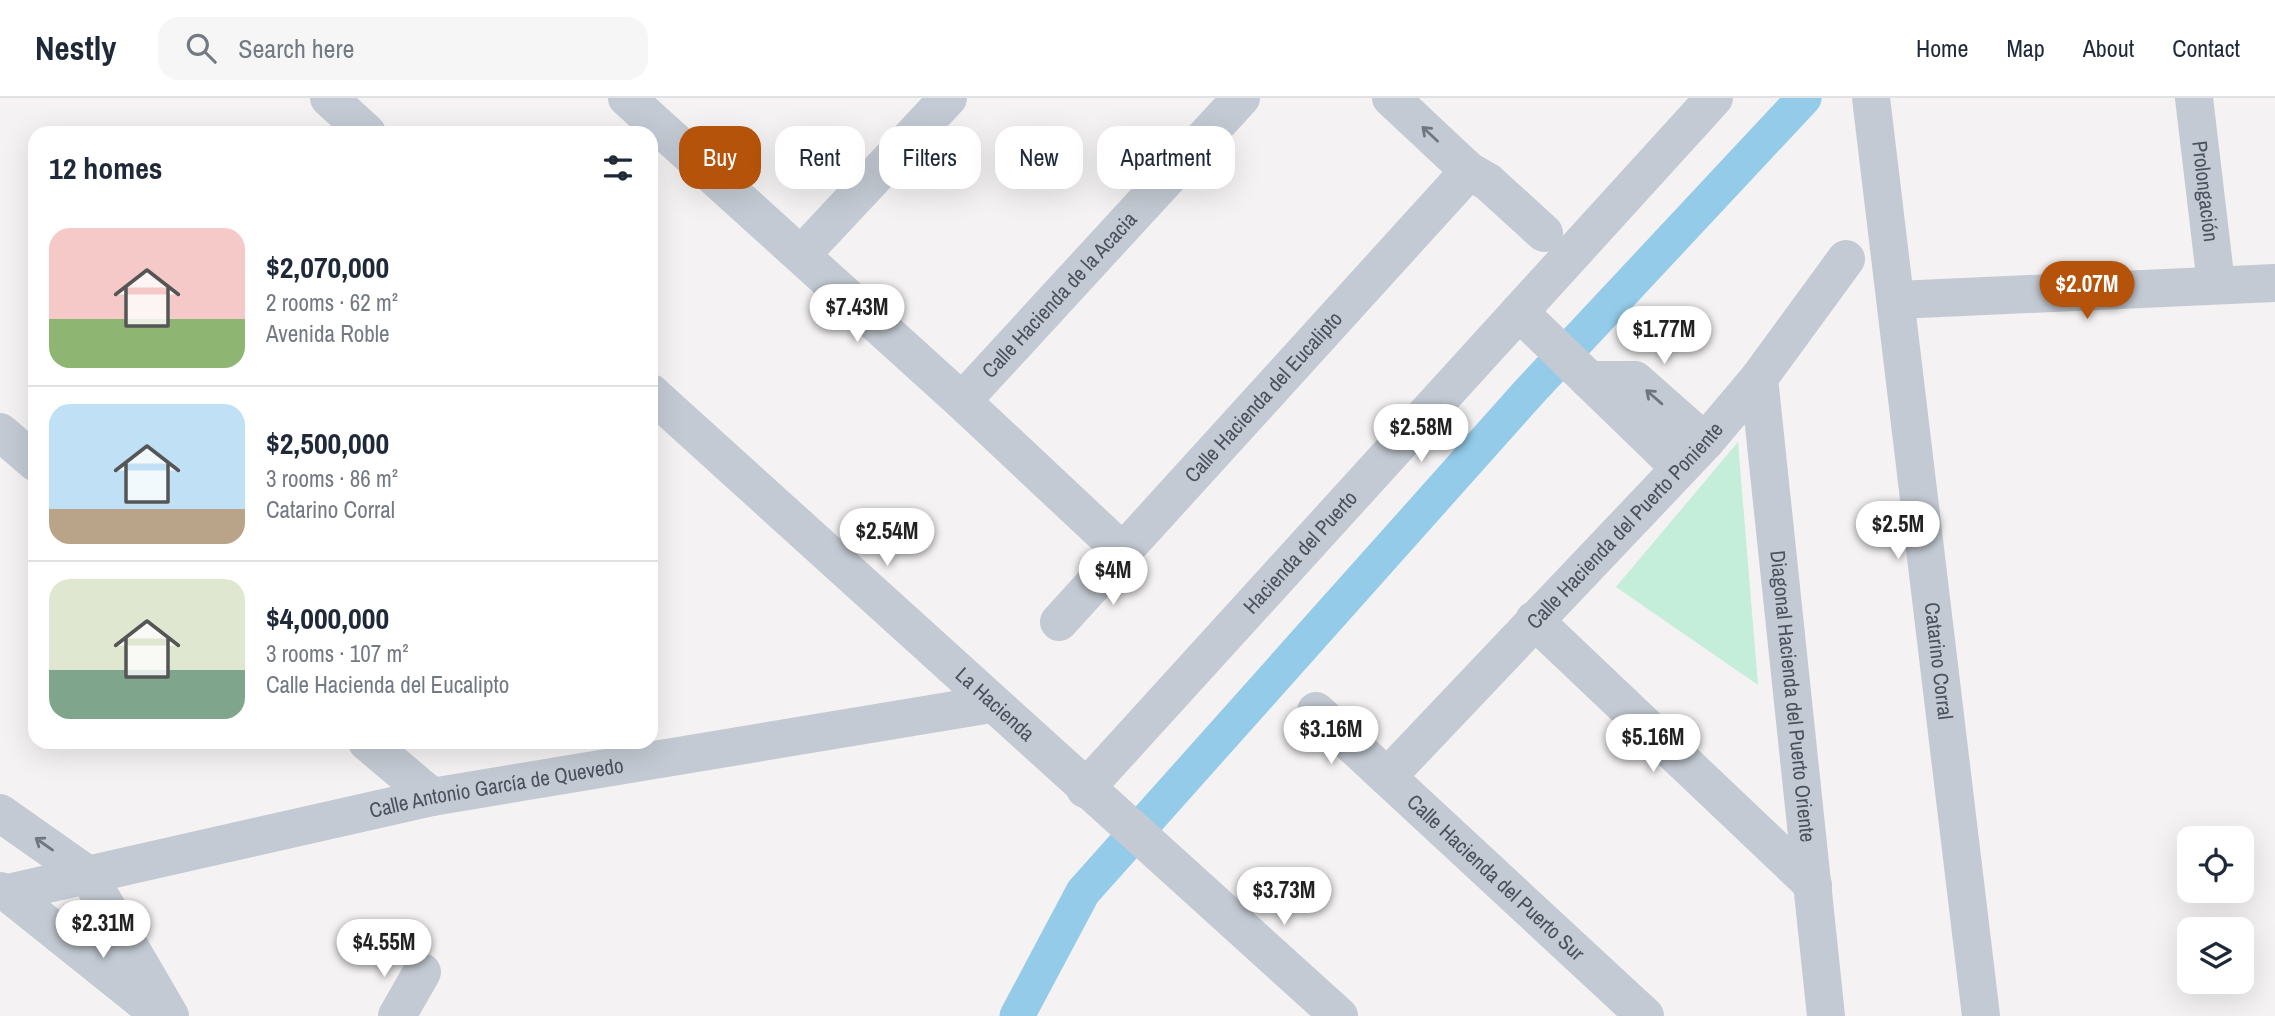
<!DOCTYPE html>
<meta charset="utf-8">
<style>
:root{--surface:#fff;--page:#f6f6f7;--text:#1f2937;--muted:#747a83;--line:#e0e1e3;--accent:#b45309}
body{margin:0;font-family:"Archivo Narrow",sans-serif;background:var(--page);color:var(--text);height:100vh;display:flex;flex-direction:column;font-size:26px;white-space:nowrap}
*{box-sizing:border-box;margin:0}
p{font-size:23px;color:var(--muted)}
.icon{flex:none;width:38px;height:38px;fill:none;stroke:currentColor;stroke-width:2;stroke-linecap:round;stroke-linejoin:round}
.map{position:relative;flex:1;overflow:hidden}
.side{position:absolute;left:28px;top:28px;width:630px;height:623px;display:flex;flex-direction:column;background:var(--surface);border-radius:21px;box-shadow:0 7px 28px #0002}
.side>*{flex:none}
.hud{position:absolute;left:679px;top:28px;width:665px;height:63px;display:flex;gap:14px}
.buttons{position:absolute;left:2177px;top:728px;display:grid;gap:14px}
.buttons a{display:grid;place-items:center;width:77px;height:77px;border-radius:14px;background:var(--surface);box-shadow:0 7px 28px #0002;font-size:35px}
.price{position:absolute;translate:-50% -60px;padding:0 16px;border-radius:24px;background:#fff;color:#222;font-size:23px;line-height:46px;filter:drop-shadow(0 2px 4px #0008)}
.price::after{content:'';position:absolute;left:50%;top:42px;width:21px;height:16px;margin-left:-10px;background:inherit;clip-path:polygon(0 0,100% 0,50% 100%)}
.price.selected{background:var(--accent);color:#fff}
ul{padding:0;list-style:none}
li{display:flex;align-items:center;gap:21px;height:175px;padding:0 21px}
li+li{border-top:2px solid var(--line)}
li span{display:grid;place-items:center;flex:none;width:196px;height:140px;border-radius:21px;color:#555}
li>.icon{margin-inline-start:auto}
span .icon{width:84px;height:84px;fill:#fffc;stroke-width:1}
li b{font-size:30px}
h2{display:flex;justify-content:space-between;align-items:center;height:84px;padding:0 21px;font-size:30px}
.pill{padding:0 24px;border-radius:21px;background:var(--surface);box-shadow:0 7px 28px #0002;font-size:24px;line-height:63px}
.pill.selected{background:var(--accent);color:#fff}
header{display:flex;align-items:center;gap:42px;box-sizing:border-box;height:98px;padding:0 35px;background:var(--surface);border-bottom:2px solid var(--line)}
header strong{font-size:33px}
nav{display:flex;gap:38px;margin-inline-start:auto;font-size:24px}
.search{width:490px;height:63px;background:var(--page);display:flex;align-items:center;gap:18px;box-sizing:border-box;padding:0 24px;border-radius:21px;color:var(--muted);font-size:26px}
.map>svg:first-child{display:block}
</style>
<header>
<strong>Nestly</strong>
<div class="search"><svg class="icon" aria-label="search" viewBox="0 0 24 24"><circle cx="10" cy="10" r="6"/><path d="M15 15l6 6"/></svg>Search here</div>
<nav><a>Home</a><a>Map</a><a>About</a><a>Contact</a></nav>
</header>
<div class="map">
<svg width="2275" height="918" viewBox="0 0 2275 918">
<rect width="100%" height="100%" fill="#f4f2f2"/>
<polygon fill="#c4eeda" points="1738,344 1758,587 1616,489"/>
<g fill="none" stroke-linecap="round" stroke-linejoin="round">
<polyline stroke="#93cbe9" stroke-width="35" points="1017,918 1083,794 1530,293 1804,0"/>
<g stroke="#c4cad3" stroke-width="38">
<polyline points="329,0 367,35"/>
<polyline points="627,0 962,303 1123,454"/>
<polyline points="1391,0 1469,73 1488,84 1544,135"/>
<path id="s1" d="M1871 0 1981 918"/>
<path id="s2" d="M2194 0 2216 186"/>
<polyline points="802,156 948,0"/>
<polyline points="1897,202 2275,185"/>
<polyline points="1519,214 1680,370"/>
<path id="s3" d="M1759 280 1826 918"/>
<polyline points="1589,282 1635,282 1705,344"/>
<path id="s4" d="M651 295 1339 918"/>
<path id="s5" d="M962 303 1241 0"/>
<polyline points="0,334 35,364"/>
<polyline points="1534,522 1813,787"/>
<path id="s6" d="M1059 524 1469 73"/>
<path id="s7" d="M1316 613 1645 918"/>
<polyline points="367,644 432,699"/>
<path id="s8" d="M1387 679 1705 344 1759 280 1846 161"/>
<path id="s9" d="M1085 691 1714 0"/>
<polyline points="0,715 88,777 170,918"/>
<path id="s10" d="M0 793 8 795 432 699 991 606"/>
<polyline points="8,795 159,916"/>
<polyline points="397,918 422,874"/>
</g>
</g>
<defs><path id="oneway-shaft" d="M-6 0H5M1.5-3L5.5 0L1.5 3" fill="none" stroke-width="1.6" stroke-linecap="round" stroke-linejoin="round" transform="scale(1.75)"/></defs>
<g stroke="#6f7682">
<use href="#oneway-shaft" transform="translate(1430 36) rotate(-137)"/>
<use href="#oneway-shaft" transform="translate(1654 299) rotate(-139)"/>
<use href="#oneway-shaft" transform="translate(44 746) rotate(-145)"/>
</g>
<g text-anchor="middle" stroke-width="7" stroke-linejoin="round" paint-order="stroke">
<g font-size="21" fill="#4a525f" stroke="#fff">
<text dy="7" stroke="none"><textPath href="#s2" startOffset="94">Prolongación</textPath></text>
<text dy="7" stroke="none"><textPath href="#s5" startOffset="144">Calle Hacienda de la Acacia</textPath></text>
<text dy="7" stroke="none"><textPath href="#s6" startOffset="304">Calle Hacienda del Eucalipto</textPath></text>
<text dy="7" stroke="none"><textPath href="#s8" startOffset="346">Calle Hacienda del Puerto Poniente</textPath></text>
<text dy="7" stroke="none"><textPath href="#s9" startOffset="320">Hacienda del Puerto</textPath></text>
<text dy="7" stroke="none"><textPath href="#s1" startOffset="567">Catarino Corral</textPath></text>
<text dy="7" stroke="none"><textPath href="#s3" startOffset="320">Diagonal Hacienda del Puerto Oriente</textPath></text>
<text dy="7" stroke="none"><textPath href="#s4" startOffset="464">La Hacienda</textPath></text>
<text dy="7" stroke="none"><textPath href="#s10" startOffset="508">Calle Antonio García de Quevedo</textPath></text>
<text dy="7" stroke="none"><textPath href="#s7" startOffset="245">Calle Hacienda del Puerto Sur</textPath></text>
</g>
</g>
</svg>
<div class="buttons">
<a><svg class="icon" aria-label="locate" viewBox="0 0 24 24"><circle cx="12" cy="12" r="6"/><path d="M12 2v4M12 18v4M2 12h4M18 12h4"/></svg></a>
<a><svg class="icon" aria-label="layers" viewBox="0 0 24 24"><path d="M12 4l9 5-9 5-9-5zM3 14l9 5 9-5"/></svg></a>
</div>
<b class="price selected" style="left:2087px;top:223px">$2.07M</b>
<b class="price" style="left:857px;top:246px">$7.43M</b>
<b class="price" style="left:1664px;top:268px">$1.77M</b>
<b class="price" style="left:1421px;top:366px">$2.58M</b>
<b class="price" style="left:1898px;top:463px">$2.5M</b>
<b class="price" style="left:887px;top:470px">$2.54M</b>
<b class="price" style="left:1113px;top:509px">$4M</b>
<b class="price" style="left:1331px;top:668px">$3.16M</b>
<b class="price" style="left:1653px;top:676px">$5.16M</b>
<b class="price" style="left:1284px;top:829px">$3.73M</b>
<b class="price" style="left:103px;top:862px">$2.31M</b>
<b class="price" style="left:384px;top:881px">$4.55M</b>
<div class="hud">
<a class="pill selected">Buy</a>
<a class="pill">Rent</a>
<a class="pill">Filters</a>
<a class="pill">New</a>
<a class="pill">Apartment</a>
</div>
<section class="side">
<h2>12 homes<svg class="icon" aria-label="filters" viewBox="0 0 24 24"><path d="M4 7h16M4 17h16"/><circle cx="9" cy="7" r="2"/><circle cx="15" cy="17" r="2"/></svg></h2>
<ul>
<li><span style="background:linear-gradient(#f6c9c9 65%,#8fb573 0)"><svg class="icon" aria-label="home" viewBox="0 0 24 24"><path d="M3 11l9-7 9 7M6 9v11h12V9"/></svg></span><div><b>$2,070,000</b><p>2 rooms · 62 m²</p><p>Avenida Roble</p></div></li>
<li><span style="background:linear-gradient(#bfe0f5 75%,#b9a48a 0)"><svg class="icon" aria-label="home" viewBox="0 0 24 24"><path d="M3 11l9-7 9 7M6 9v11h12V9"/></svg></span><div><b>$2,500,000</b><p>3 rooms · 86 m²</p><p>Catarino Corral</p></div></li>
<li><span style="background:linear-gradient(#dfe7d0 65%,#7fa58c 0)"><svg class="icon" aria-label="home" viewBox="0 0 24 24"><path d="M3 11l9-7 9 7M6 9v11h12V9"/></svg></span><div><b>$4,000,000</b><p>3 rooms · 107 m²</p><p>Calle Hacienda del Eucalipto</p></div></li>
</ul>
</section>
</div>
